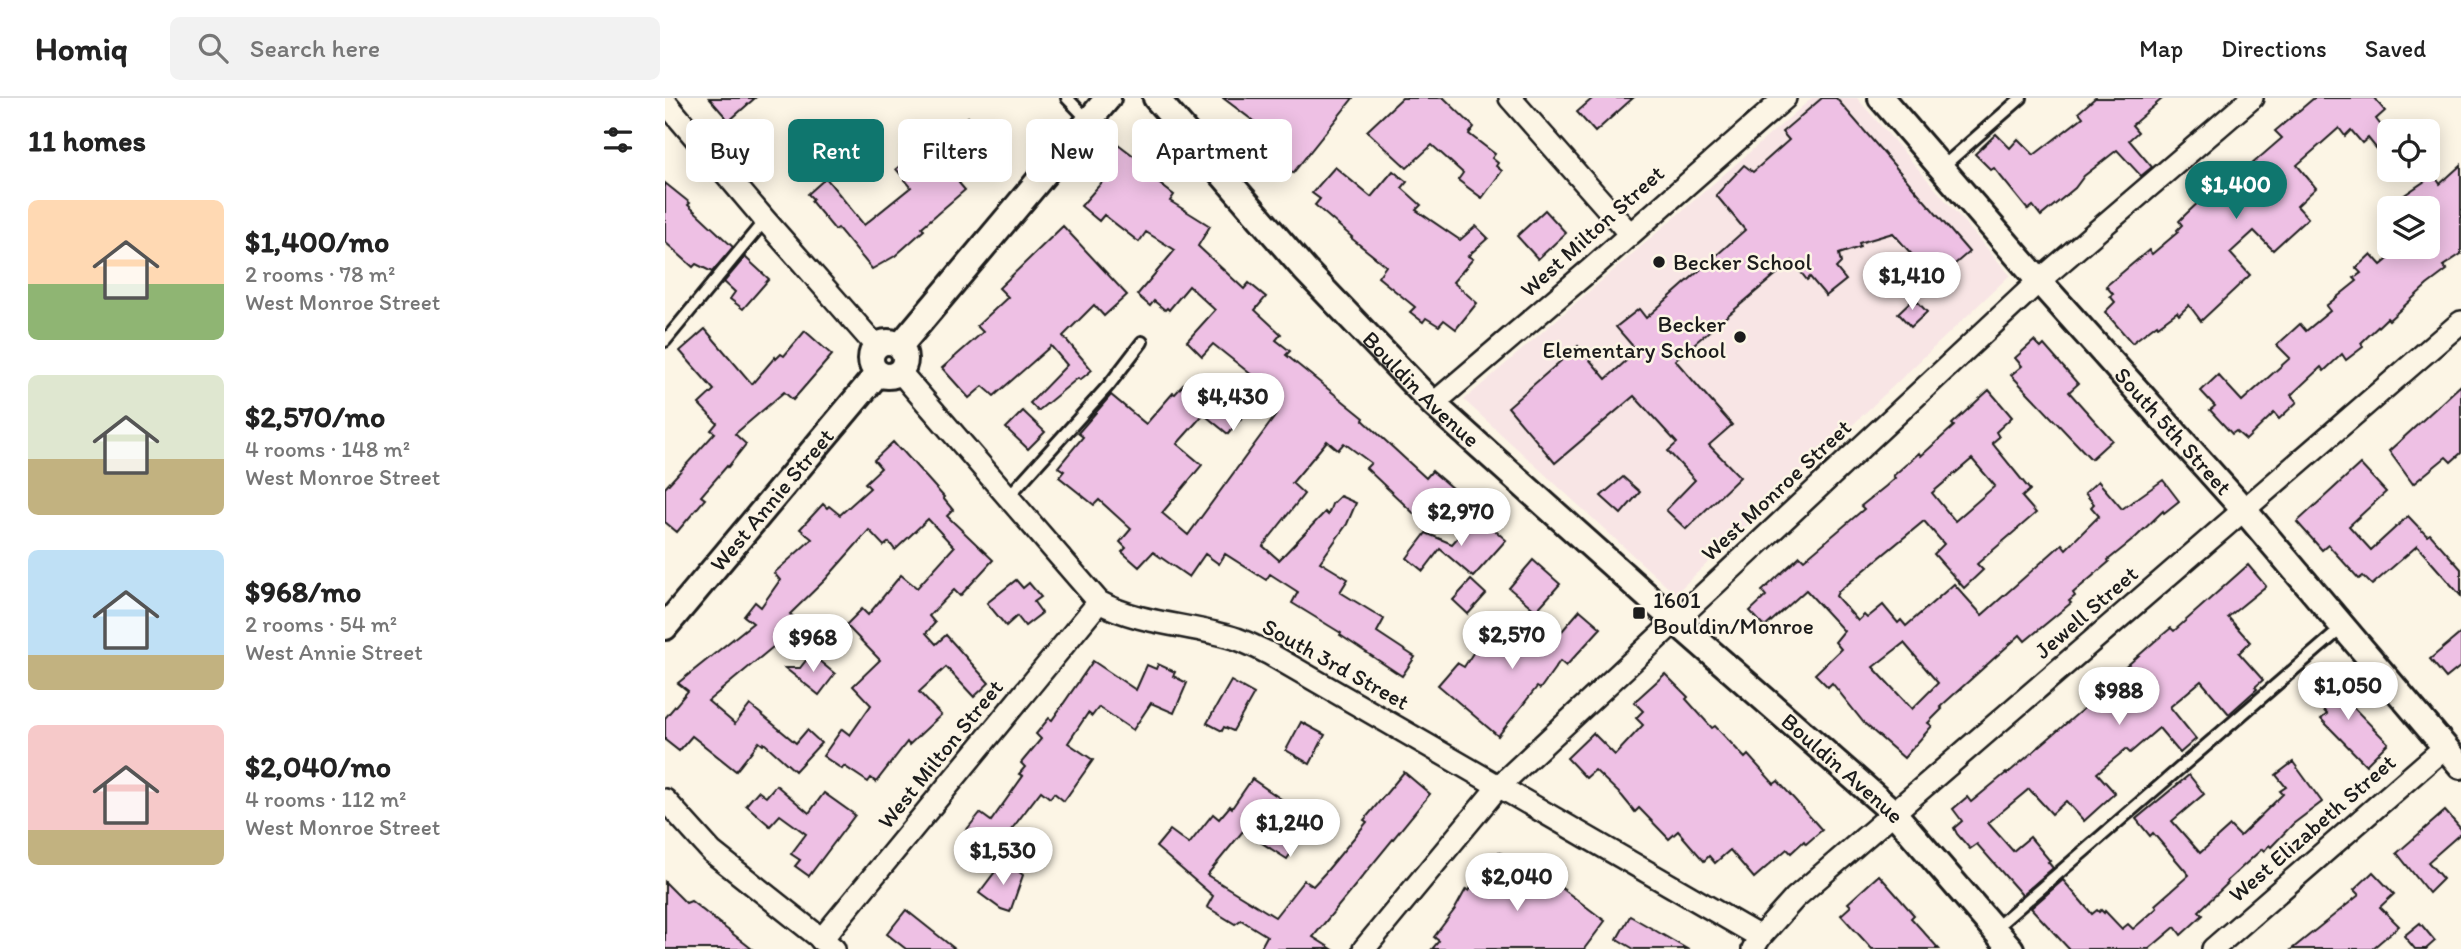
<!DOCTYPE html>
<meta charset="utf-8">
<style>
:root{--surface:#fff;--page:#f2f2f2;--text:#222;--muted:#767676;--line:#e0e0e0;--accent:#0f766e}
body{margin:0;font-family:Itim,sans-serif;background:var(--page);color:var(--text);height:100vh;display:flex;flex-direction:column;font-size:26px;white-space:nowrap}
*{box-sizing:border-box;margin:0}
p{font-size:23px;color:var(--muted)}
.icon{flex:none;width:38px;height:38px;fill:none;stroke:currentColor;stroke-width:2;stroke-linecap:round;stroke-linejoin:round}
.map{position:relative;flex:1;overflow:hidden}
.panel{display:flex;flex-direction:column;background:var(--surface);width:665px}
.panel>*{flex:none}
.guide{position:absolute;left:21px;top:21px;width:665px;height:63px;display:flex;gap:14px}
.fabs{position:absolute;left:1712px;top:21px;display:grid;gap:14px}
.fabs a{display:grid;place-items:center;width:63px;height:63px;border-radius:10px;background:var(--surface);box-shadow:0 4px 18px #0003;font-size:35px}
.price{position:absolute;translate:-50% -60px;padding:0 16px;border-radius:24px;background:#fff;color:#222;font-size:23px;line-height:46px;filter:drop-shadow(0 2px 4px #0008)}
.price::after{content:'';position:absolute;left:50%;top:42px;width:21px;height:16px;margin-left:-10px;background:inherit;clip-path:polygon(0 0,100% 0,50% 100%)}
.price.on{background:var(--accent);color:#fff}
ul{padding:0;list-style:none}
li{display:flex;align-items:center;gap:21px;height:175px;padding:0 28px}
li span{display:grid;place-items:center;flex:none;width:196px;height:140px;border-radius:10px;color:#555}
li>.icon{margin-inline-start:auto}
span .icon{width:84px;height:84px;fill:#fffc;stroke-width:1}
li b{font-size:30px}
h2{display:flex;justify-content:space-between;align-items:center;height:84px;padding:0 28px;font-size:30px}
.tag{padding:0 24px;border-radius:10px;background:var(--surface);box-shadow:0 4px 18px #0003;font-size:24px;line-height:63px}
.tag.on{background:var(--accent);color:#fff}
header{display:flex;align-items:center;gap:42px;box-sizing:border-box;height:98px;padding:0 35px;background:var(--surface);border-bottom:2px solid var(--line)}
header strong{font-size:33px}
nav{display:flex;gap:38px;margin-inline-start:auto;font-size:24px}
.search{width:490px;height:63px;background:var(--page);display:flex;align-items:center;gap:18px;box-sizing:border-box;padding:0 24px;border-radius:10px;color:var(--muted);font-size:26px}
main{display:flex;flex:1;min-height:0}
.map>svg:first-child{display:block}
</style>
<header>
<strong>Homiq</strong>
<div class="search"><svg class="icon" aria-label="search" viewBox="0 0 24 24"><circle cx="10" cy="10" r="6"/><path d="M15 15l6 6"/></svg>Search here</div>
<nav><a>Map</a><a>Directions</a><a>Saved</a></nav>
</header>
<main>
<section class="panel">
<h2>11 homes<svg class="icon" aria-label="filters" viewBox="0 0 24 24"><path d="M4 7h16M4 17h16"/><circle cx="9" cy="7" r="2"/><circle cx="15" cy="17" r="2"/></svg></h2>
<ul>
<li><span style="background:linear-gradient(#ffd9b3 60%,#8fb573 0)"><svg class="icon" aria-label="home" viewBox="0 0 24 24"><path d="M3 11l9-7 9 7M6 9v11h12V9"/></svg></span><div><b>$1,400/mo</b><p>2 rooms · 78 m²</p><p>West Monroe Street</p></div></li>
<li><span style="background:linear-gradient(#dfe7d0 60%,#c2b280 0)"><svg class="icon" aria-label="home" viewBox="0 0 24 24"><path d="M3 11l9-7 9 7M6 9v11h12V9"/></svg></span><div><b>$2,570/mo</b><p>4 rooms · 148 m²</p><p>West Monroe Street</p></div></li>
<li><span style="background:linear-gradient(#bfe0f5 75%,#c2b280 0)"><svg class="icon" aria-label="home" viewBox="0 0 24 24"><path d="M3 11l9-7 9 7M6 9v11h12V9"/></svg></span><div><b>$968/mo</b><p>2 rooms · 54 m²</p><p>West Annie Street</p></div></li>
<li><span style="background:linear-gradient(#f6c9c9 75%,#c2b280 0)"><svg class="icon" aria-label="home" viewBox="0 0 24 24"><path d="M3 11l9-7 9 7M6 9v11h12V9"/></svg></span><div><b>$2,040/mo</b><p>4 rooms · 112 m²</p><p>West Monroe Street</p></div></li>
</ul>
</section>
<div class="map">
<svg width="1796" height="851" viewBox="0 0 1796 851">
<rect width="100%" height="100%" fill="#fcf5e5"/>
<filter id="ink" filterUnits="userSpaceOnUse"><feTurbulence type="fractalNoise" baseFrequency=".0143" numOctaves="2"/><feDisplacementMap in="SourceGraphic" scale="14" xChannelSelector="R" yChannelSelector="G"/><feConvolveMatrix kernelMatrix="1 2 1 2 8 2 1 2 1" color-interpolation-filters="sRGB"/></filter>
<g filter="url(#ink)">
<polygon fill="#f8e5e5" points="1147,0 1192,0 1345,177 1010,496 799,302"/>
<g fill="#eec0e4" stroke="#1c1c1c" stroke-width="2" fill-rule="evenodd">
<polygon points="44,0 90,0 64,23"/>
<polygon points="558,0 688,0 628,75 584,34 591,25"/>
<polygon points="737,0 779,0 809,29 804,36 830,56 827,60 833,65 831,68 837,73 817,100 793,82 798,75 767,47 742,70 702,33"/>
<polygon points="928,0 968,0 930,34 912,14"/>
<polygon points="1157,0 1171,0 1304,154 1270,183 1228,135 1194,145 1195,149 1174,156 1176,165 1171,170 1181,182 1161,198 1145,179 1142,182 1127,163 1010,262 1067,327 1044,347 1075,379 1021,431 1001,412 1030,382 1003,353 1012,345 969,298 890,365 843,309 913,248 941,281 972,253 951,229 974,211 981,220 1080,132 1051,97 1079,67 1088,74 1124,42 1117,34"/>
<polygon points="1430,0 1498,0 1467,27 1473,34 1464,42 1487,69 1476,78 1452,52 1419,78 1410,90 1376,118 1368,108 1363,112 1329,70 1326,72 1310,56 1331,36 1345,50 1353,41 1369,57 1418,19 1414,14"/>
<polygon points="1649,0 1709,0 1720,13 1711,21 1724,38 1724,66 1703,40 1697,45 1686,32 1680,38 1674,30 1632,67 1651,90 1632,108 1643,120 1608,152 1589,133 1565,155 1585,177 1536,223 1524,207 1514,217 1512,214 1493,228 1492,226 1467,245 1440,214 1450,204 1445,198 1448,196 1441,188 1484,152 1487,156 1513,134 1512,132 1517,127 1514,123 1521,116 1553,86 1555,88 1567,76 1571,80 1617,40 1610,33"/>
<polygon points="303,19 321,41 316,45 324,54 315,61 318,64 294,85 300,92 257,129 259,132 230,158 207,171 173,130 170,132 146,103 148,101 143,96 161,80 199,127 246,89 231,71 240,64 238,62 263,42 269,48"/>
<polygon points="453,46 478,65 474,70 509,97 505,103 545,128 533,148 579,191 584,185 601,199 590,212 616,236 611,242 625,253 621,257 699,320 698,322 761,380 767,373 789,392 761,427 701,370 706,365 679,345 673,352 662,343 627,385 639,396 598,448 614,462 660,414 663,417 667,406 675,398 691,405 682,426 655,464 683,481 675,494 719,521 712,534 750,559 737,578 675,537 676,535 627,505 633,494 605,476 601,482 560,456 554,466 540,456 524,479 488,454 474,469 457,454 461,450 455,444 466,431 434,402 429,407 394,379 399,373 393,369 418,339 413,335 446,297 481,326 508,295 510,296 519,286 545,309 512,346 537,367 497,415 523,437 611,317 592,302 563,336 542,319 588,278 548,246 537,258 522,243 550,212 524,188 504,212 502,210 500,212 489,203 485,208 472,197 510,152 481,134 474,144 439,117 434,123 416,108 446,74 437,67"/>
<polygon points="1796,67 1796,156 1778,168 1782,172 1762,187 1724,222 1722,220 1696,245 1698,249 1681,262 1677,256 1659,273 1656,269 1626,297 1632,304 1614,321 1609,315 1581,342 1571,333 1567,336 1545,312 1550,308 1536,293 1553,277 1577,303 1625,260 1612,247 1635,226 1641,233 1665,213 1661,208 1692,183 1689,180 1696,175 1691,170 1706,156 1716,167 1738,149 1762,149 1762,110 1747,110 1738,98 1769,77 1775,86"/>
<polygon points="670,69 706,99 728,73 742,84 737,90 756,107 751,112 795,142 811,128 823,140 803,158 808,161 788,184 812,205 791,231 779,222 774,228 761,220 758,224 745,214 750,209 713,179 721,168 686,140 687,139 650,107 655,101 647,95"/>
<polygon points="0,85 25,105 23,107 68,149 47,174 31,166 28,169 0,144"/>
<polygon points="880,112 901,135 873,161 852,138"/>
<polygon points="398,128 462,197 439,218 429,207 398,238 427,272 415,282 413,280 373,313 365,305 402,267 386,248 329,298 318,288 304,300 277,270 318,234 312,228 343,199 334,190"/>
<polygon points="80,159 104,181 78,211 65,201 70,194 59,184"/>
<polygon points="1249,200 1262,214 1246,229 1233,215"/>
<polygon points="40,231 87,286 110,259 111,261 116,256 119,258 140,233 167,257 128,302 119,294 70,336 81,346 63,369 62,368 36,398 40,401 12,434 0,424 0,390 50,335 46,332 52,325 34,306 49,292 15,253"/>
<polygon points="1369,243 1376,250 1379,247 1413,286 1404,294 1447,342 1426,361 1346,277 1357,268 1350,260"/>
<polygon points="1796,287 1796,355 1786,364 1781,359 1748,386 1724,353"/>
<path d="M1324 292 1347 319 1331 334 1334 339 1327 345 1365 392 1357 399 1371 415 1312 466 1318 472 1299 490 1269 456 1279 446 1259 423 1173 494 1171 498 1193 523 1199 517 1202 520 1218 507 1233 525 1236 522 1241 528 1289 486 1317 517 1397 446 1401 451 1434 418 1426 409 1429 406 1420 395 1433 383 1457 411 1498 382 1514 403 1499 415 1498 413 1469 441 1443 462 1444 464 1408 495 1410 498 1404 503 1406 505 1360 543 1355 537 1275 609 1277 611 1263 625 1267 628 1239 660 1199 625 1167 585 1163 589 1150 576 1176 551 1170 544 1179 533 1141 492 1100 529 1085 513 1101 498 1097 493 1135 458 1139 462 1199 411 1196 408 1221 388 1230 380 1228 378 1254 355 1256 358 1289 328 1287 326ZM1307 361 1330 388 1290 423 1267 395ZM1239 545 1273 585 1247 611 1208 569Z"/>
<polygon points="358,313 380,334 363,351 341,330"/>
<polygon points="228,344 235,352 236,351 279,399 278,400 288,412 282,418 328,462 295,498 289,492 264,518 270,525 261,535 271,546 281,537 324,585 309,599 281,569 254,594 276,617 244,647 242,644 211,684 206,680 203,684 179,668 177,671 158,658 177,631 185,637 206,607 188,588 215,562 181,527 197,511 203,517 236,477 252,490 289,449 263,421 230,452 224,444 219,448 204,432 160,482 125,516 131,521 128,526 132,529 43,603 70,626 85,607 131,645 142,632 156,645 130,673 99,645 98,647 94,644 71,673 27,638 14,653 0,642 0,620 23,593 13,585 88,525 79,518 90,504 96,509 115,482 109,475 147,441 135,431 158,406 162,410 164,408 175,417 205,390 200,385 216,370 209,362"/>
<polygon points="1695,366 1721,394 1684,428 1706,452 1743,418 1762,438 1765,436 1796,471 1796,498 1752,448 1707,487 1698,478 1694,481 1663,447 1657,452 1632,424"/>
<polygon points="958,379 975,394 956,416 936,398"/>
<polygon points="810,420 822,431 825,428 841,442 808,479 775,451 758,473 742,460 761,435 787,446"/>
<polygon points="868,462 895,486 871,513 844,490"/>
<polygon points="1583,467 1601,488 1563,519 1585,544 1574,555 1598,582 1590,589 1592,591 1564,616 1536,583 1505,609 1531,641 1515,655 1494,630 1465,655 1461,651 1432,675 1450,695 1419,723 1401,703 1387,716 1364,691 1323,725 1348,753 1365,739 1385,763 1383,764 1388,770 1357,797 1312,746 1305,751 1292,736 1289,730 1297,723 1288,711 1302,699 1306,704 1341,675 1342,676 1459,576 1456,573 1489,544 1506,530 1509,533"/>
<polygon points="351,482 358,490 364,485 376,499 369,504 377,515 360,528 352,518 341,528 322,505"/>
<polygon points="806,482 821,496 803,516 788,502"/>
<polygon points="915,512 936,530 901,568 895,563 875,591 872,589 833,638 773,587 792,565 799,569 821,535 834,545 850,526 880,553"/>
<polygon points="1796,535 1796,568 1781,580 1765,561"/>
<polygon points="146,556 170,576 154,597 120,570 135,570"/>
<polygon points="428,563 471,592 482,567 491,571 493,566 510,574 508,578 522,585 509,615 486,605 468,632 434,609 427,618 423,615 403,645 428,662 399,703 389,695 385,700 376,693 343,736 350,741 334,762 299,735 315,715 326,723 358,678 354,676 360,669 356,665 376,641 371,636 384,620 387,622"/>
<polygon points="1000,576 1023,599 1021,601 1047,630 1050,628 1080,660 1083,657 1109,686 1113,683 1157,732 1141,746 1139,743 1126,755 1122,751 1089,780 1065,752 1050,765 1044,758 1039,763 1013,733 1004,741 974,710 970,714 957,698 930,672 921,680 902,660 928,635 950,657 978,627 971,620 978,613 969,604"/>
<polygon points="1667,580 1689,605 1686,607 1723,645 1701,667 1656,621 1662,616 1646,598"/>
<polygon points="566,583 589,596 568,633 559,629 557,633 542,625"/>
<polygon points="636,624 660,637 645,666 621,652"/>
<polygon points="1628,664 1657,704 1628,726 1606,749 1604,747 1599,753 1597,751 1562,783 1563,785 1534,813 1538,817 1516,837 1510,829 1484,851 1404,851 1366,810 1398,782 1427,816 1432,812 1434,814 1436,812 1439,815 1440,813 1457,831 1463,826 1468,831 1492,810 1490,807 1524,777 1488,735 1485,738 1471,721 1524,677 1539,696 1507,723 1535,755 1565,728 1575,738 1618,696 1615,693 1621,689 1611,677"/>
<polygon points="739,674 765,696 648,839 667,851 595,851 602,838 576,822 570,826 542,809 548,798 491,749 505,732 524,746 548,716 554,721 565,708 567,710 587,681 648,723 622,761 578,733 542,777 610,819 639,782 648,788 660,775 702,724 699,722"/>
<polygon points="111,687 144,715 159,695 190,717 144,778 130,768 135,762 126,756 141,736 115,717 105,728 81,707 93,693 101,699"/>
<polygon points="1780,713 1796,731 1796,735 1763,764 1778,781 1764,795 1732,755"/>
<polygon points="834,754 894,788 940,823 919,851 767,851 774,843 769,839 790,811 801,791 804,793 815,774 818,776"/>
<polygon points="339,762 358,777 345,814 336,811 314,795"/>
<polygon points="1708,774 1729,796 1715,809 1734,828 1707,851 1627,851 1694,797 1689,792"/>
<polygon points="1214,777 1249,817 1246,820 1274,851 1207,851 1176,817 1186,808 1183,805"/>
<polygon points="0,784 21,805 26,803 87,851 0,851"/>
<polygon points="241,812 290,851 241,851 222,836"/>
<polygon points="965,818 986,830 1022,851 969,851 952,841"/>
<polygon points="1755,825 1770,843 1761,851 1750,851 1739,838"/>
</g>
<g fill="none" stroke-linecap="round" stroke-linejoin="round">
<g stroke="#1c1c1c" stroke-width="16">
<g id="service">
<polyline points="402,0 424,23"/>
<polyline points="1275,71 1356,0"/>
<polyline points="0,243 100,122"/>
<polyline points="343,399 444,287 477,244"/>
<polyline points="1329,831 1678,529"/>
</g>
</g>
<g stroke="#1c1c1c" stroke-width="26">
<g id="minor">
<polyline points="845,0 964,135"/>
<polyline points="0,4 100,122 211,248"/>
<path d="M235 274 434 504C477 527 526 526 572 541 583 545 593 550 603 555L1095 839"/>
<polyline points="768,306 926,171 1120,0"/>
<polyline points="0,702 47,754 169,851"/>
<polyline points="156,842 434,504"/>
<polyline points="699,851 833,689 1374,183 1587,0"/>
<polyline points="1088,851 1095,839 1130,800 1796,224"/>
<polyline points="1548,851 1780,649"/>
</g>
</g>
<g stroke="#1c1c1c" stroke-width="30">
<g id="tertiary">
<path id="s1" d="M491 0 640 172 768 306 1009 522 1229 715 1346 851"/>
<path id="s2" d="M1216 0 1374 183 1579 412 1796 668"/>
<circle cx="223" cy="261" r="17"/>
<polyline points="235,248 443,0"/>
<path id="s3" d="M0 529 213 275"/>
</g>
</g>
<use href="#service" stroke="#fcf5e5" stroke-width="10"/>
<use href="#minor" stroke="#fcf5e5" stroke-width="21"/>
<use href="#tertiary" stroke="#fcf5e5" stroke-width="24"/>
</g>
</g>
<g fill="#1c1c1c" stroke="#fcf5e5" stroke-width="2.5">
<circle cx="994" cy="164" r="7"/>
<circle cx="1075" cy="239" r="7"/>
<rect x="967" y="508" width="14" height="14" rx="3.5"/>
</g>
<g text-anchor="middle" stroke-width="5" stroke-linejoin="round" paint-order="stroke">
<g font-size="23" fill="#1c1c1c" stroke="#fcf5e5">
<text transform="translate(927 133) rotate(-42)" y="8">West Milton Street</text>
<text dy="8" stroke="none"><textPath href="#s1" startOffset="394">Bouldin Avenue</textPath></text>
<text dy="8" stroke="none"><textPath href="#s2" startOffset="443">South 5th Street</textPath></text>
<text transform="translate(1111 392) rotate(-43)" y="8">West Monroe Street</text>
<text dy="8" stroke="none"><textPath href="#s3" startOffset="166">West Annie Street</textPath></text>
<text transform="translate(1421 514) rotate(-41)" y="8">Jewell Street</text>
<text transform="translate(671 566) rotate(29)" y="8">South 3rd Street</text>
<text transform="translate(275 656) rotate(-51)" y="8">West Milton Street</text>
<text dy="8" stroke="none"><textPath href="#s1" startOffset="961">Bouldin Avenue</textPath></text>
<text transform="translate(1647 730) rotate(-41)" y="8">West Elizabeth Street</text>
</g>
<g font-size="23" fill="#1c1c1c" stroke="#fcf5e5" text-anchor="start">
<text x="1008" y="172">Becker School</text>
<text x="1061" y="234" text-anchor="end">Becker<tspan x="1061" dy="26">Elementary School</tspan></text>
<text x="988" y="510">1601<tspan x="988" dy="26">Bouldin/Monroe</tspan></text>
</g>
</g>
</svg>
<div class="fabs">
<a><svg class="icon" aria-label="locate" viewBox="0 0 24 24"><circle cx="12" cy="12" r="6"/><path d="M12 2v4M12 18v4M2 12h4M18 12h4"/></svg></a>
<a><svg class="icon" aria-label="layers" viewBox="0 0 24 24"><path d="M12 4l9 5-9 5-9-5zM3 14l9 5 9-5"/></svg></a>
</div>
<b class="price on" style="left:1571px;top:123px">$1,400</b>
<b class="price" style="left:1247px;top:214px">$1,410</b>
<b class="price" style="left:568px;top:335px">$4,430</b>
<b class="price" style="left:796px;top:450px">$2,970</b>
<b class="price" style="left:847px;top:573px">$2,570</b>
<b class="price" style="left:148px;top:576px">$968</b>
<b class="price" style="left:1683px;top:624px">$1,050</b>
<b class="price" style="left:1454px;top:629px">$988</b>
<b class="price" style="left:625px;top:761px">$1,240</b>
<b class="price" style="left:338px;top:789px">$1,530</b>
<b class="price" style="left:852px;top:815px">$2,040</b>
<div class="guide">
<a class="tag">Buy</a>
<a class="tag on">Rent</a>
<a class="tag">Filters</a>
<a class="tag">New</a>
<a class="tag">Apartment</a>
</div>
</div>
</main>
